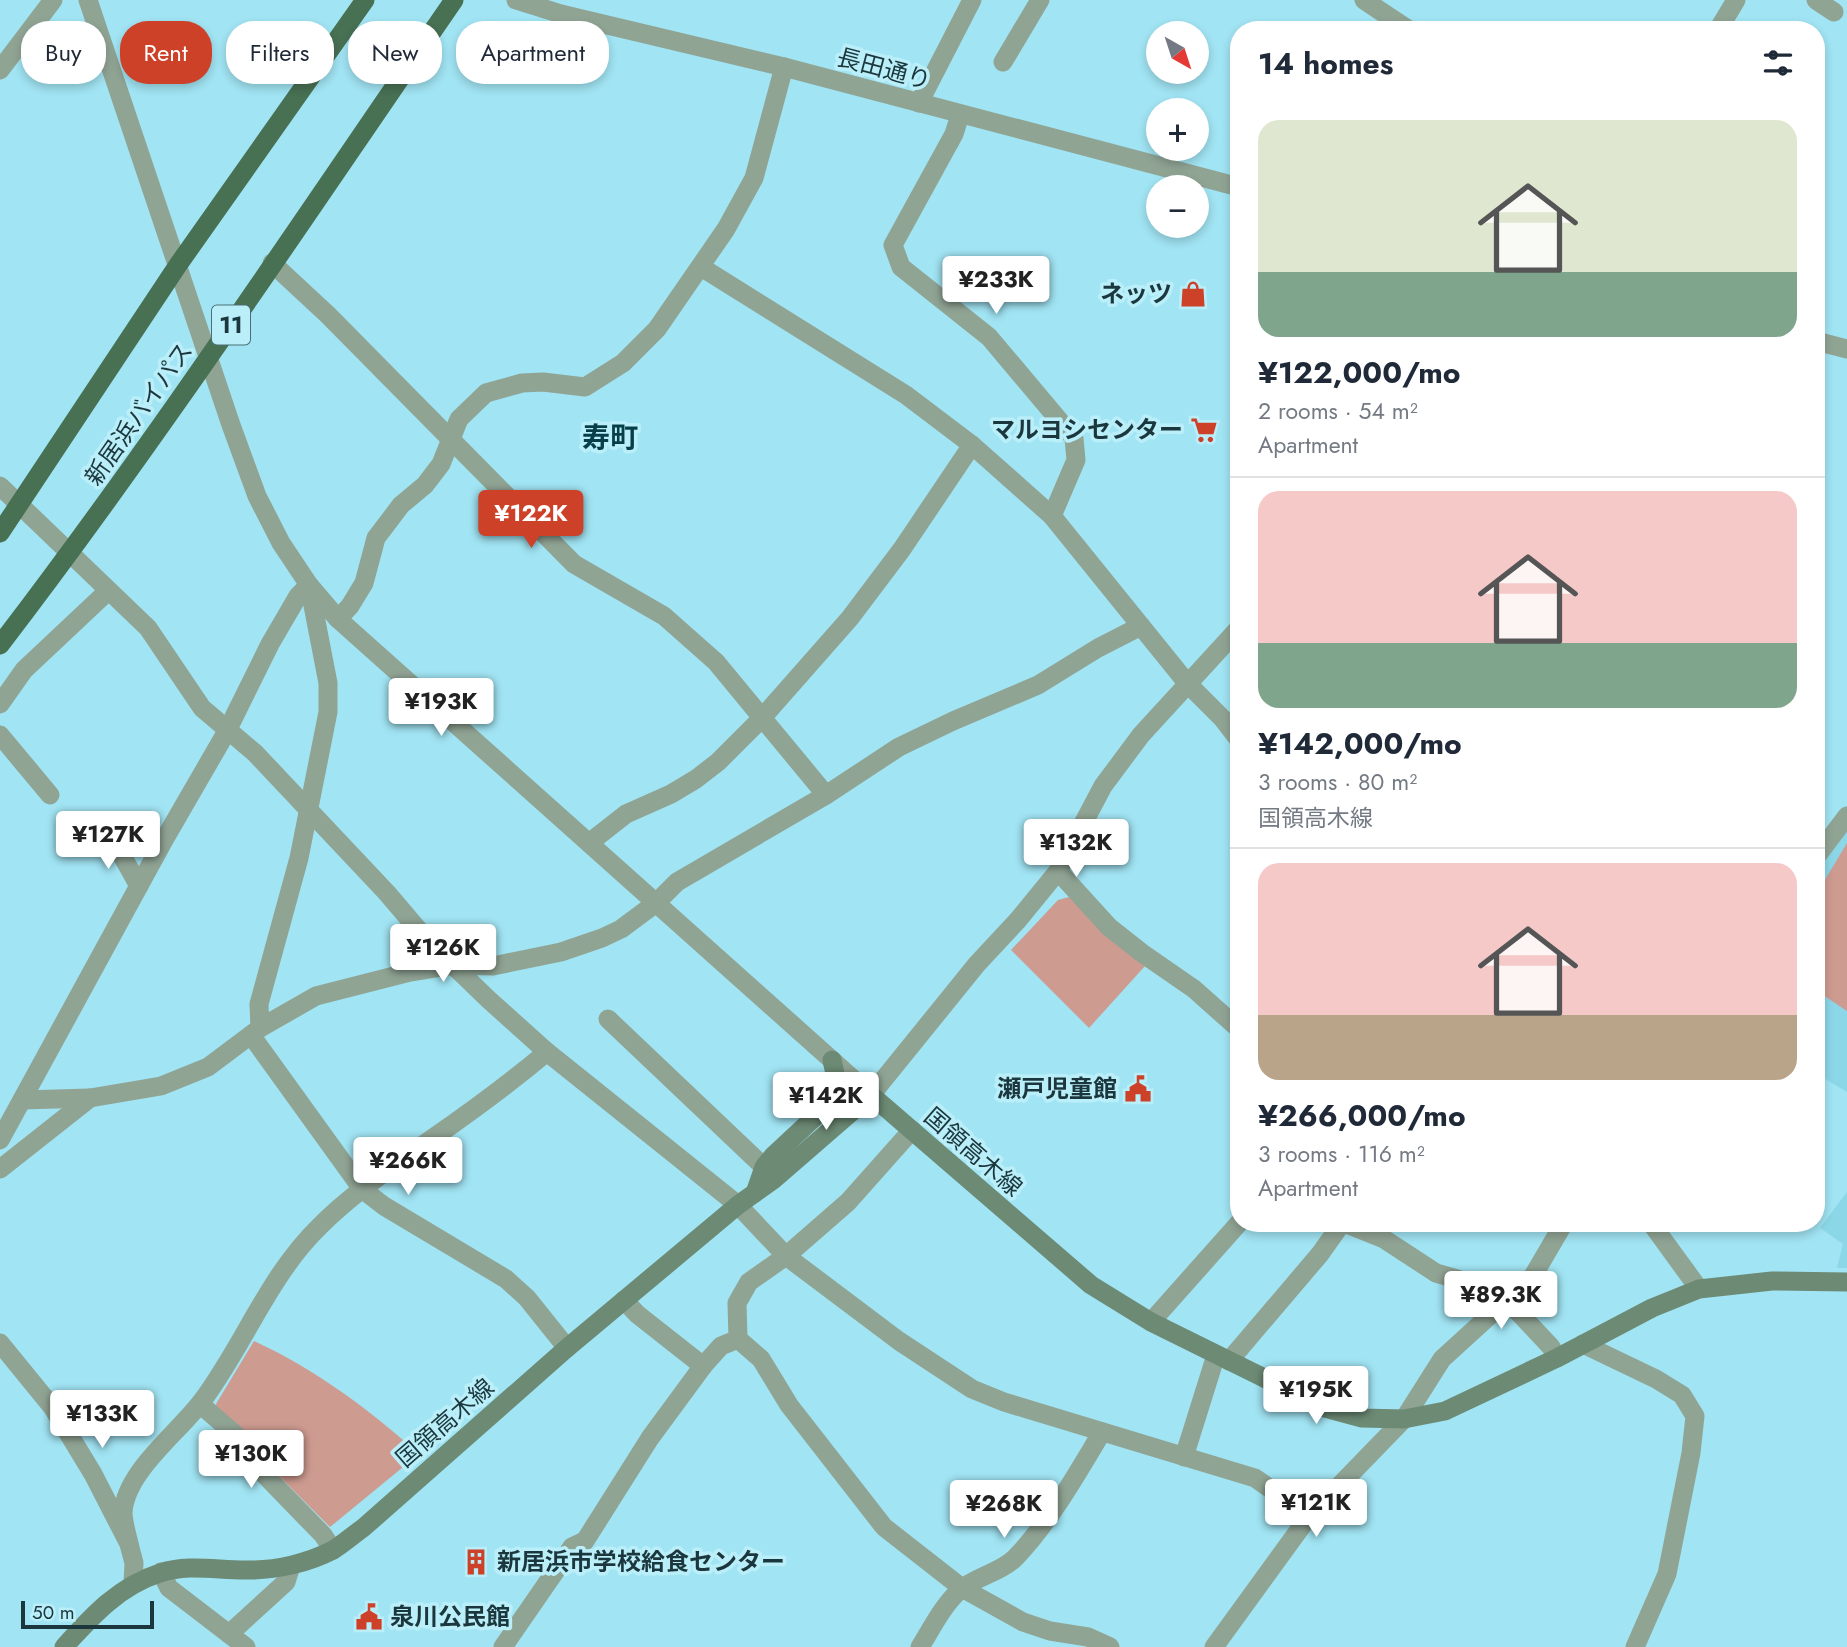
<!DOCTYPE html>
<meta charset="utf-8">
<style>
:root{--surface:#fff;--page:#f6f6f7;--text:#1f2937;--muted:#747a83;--line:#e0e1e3;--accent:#cc4128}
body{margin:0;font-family:Jost,"Noto Sans JP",sans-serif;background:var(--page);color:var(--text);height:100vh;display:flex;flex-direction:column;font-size:26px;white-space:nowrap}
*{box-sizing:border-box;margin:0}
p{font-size:23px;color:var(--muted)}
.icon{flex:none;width:38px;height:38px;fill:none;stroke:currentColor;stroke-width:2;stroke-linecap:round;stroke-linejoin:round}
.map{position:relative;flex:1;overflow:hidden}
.drawer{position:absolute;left:1230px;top:21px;width:595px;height:1211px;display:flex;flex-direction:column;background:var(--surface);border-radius:28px;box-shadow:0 4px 10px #0003}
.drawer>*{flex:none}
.banner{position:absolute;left:21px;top:21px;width:665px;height:63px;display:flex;gap:14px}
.needle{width:46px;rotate:141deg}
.tools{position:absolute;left:1146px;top:21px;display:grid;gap:14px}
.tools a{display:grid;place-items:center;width:63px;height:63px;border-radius:50%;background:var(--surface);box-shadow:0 4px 10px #0003;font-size:35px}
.scale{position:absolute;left:21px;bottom:18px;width:133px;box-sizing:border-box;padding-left:7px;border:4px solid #1b373d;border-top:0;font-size:19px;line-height:24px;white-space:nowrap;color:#1b373d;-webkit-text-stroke:5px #baeffa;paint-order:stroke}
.price{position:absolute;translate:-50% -60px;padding:0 16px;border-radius:7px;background:#fff;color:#222;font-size:23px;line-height:46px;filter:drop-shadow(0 2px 4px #0008)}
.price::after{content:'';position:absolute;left:50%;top:42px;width:21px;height:16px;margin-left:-10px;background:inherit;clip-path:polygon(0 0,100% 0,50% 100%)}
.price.on{background:var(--accent);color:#fff}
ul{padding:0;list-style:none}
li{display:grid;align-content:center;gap:14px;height:371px;padding:0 28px}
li+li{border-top:2px solid var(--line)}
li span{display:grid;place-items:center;height:217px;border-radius:21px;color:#555}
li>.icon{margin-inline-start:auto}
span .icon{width:126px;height:126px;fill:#fffc;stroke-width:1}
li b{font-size:30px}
h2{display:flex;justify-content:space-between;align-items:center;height:84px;padding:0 28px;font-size:30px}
.chip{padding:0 24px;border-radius:28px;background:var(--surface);box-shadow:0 4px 10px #0003;font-size:24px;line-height:63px}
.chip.on{background:var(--accent);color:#fff}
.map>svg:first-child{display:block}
</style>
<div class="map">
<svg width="1847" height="1647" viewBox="0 0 1847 1647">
<rect width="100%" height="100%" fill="#a1e4f3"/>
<g fill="#8bd7e8">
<polygon points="1847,828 1847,1092 1817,1074 1816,876 1832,846"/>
<polygon points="1847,1192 1847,1268 1837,1268 1843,1244 1820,1228"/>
</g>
<g fill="#ce9b90">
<polygon points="1847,843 1847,1011 1817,991 1817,893"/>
<polygon points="1069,897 1145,966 1089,1028 1011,950 1058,900"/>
<path d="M254 1341C315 1369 370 1410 419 1454L330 1527 218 1415 216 1404Z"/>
</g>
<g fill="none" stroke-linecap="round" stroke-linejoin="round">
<g stroke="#90a494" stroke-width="19">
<polyline points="1364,0 1409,30"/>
<polyline points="1816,0 1834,12"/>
<polyline points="1003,62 1040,0"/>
<polyline points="0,70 53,0"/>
<polyline points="960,115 954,134 893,245 901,267 989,337 1074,438 1076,460 1052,516"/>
<polyline points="272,263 328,315 574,564 664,616 716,662 826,795"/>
<polyline points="701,267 906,395 972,445 1052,516 1187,683 1222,718 1239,740"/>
<polyline points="0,486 148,628 202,708 255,753 387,893 427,940 488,999 547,1052 738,1205 786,1256 899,1341 972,1389 1004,1402 1255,1478 1282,1497 1307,1519"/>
<polyline points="338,619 350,606 364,583 376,538 401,505 425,485 441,464 459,419 486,393 522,383 543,382 585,387 623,363 657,329 726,229 754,178 784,67"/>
<polyline points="0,704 24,670 108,591"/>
<polyline points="0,735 50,795"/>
<polyline points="111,836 139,886"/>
<polyline points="589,843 626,814 671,794 696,779 718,762 762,718 850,618 902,549 972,445"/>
<polyline points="1816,857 1847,816"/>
<polyline points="1058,871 1109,927 1142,953 1194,989 1239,1029"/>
<polyline points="608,1019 764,1167"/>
<polyline points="260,1028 259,1004 299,858 328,712 328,683 309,585"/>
<polyline points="251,1035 362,1189 384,1206 506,1279 527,1298 567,1348"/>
<polyline points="22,1100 90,1098 161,1086 208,1067 260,1028 316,996 410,972 453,965 493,966 561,952 602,938 621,929 656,903 677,882 826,795 899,747 953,721 1038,685 1098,648 1141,626"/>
<polyline points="0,1140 164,840 227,731 270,644 298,596 309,585"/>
<polyline points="0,1169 90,1098"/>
<polyline points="1344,1223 1384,1239 1436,1273 1485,1287 1506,1299 1551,1347 1557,1358"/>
<polyline points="1651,1223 1699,1289"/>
<polyline points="624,1300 637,1314 703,1366"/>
<polyline points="1151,1322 1239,1223"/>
<polyline points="738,1339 761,1359 789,1405 884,1527 962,1588 1023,1622 1050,1631 1088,1637 1110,1647"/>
<polyline points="0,1343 53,1408 93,1474 129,1544 134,1563 133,1584"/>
<polyline points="1583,1344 1656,1379 1682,1395 1695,1416 1691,1453 1667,1574 1635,1647"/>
<polyline points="1229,1361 1320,1254 1342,1223"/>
<polyline points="200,1404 238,1437 255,1465 323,1535 333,1550"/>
<polyline points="1184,1457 1216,1355"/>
<path d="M129 1544C127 1534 123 1522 123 1512 126 1471 179 1432 202 1401 244 1345 269 1275 320 1226 354 1192 394 1166 433 1138 472 1111 510 1083 547 1052"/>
<polyline points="161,1572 169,1588 229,1634 286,1582 291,1566"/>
<polyline points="229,1634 246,1647"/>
<polyline points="503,1647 572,1547 585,1541 650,1438 703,1366 721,1346 738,1339 737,1303 749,1282 786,1256 848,1202 912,1130"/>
<path d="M920 1647C932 1628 943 1605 960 1590 975 1577 1002 1572 1016 1557 1051 1520 1076 1475 1102 1432"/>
<polyline points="1214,1647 1307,1519 1404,1419 1442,1359 1533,1276 1564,1223"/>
</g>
<g stroke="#90a494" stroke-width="19">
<polyline points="88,0 231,425 257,496 281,543 309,585 338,619 871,1095 977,964 1018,920 1058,871 1103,786 1141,735 1239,628"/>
<polyline points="516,0 561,14 784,67 1239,187"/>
<polyline points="1718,30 1736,0"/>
<polyline points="919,103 972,0"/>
<polyline points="1816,341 1847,349"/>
</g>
<g stroke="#6c8a74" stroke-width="19">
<polyline points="755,1193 764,1167 773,1156 833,1100 838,1088 832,1060"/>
<path d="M64 1647C92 1616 119 1586 160 1573 189 1563 220 1571 250 1570 277 1570 308 1563 333 1550 343 1544 353 1535 363 1528L567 1348 738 1205 773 1180 871 1095 1091 1285 1151 1322 1325 1408 1362 1418 1404 1419 1445 1411 1557 1358 1652 1308 1699 1289 1772 1281 1847 1282"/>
</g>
<g stroke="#487053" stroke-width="19">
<polyline points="0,533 178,265 365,0"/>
<path d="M0 645C160 436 305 216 454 0"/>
</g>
</g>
<defs>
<g id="shop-bare" transform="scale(2.1)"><path d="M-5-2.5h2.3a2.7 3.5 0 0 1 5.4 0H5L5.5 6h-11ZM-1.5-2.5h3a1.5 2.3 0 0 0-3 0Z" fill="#cc4128" stroke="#baeffa" stroke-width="2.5" paint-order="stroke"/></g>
<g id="supermarket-bare" transform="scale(2.1)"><path d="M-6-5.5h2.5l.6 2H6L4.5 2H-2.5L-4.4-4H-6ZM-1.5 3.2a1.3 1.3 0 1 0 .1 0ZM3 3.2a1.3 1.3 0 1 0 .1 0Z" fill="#cc4128" stroke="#baeffa" stroke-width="2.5" paint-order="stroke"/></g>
<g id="civic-bare" transform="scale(2.1)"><path d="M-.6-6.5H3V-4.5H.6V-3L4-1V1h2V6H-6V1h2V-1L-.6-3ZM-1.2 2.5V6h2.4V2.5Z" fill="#cc4128" stroke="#baeffa" stroke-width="2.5" paint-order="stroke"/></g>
<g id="building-bare" transform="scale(2.1)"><path d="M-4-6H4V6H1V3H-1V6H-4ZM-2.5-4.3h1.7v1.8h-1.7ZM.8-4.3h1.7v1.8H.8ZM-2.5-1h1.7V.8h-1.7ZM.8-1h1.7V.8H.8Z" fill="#cc4128" stroke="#baeffa" stroke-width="2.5" paint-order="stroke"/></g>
</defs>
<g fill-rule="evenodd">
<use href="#shop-bare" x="1193" y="294"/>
<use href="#supermarket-bare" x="1204" y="430"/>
<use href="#civic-bare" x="1138" y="1089"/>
<use href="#building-bare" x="476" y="1562"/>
<use href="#civic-bare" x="369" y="1617"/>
</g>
<g text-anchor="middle" stroke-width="7" stroke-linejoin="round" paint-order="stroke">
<rect fill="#baeffa" stroke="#4b6e76" stroke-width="2" x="212" y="305.5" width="38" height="39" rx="5"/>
<g font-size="23" font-weight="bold" fill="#1b373d">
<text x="231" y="333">11</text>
</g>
<g font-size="24" fill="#1b373d" stroke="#baeffa">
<text transform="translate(884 69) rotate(15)" y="8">長田通り</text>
<text transform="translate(139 414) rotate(-55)" y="8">新居浜バイパス</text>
<text transform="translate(973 1152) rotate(41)" y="8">国領高木線</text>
<text transform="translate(445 1423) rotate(-41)" y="8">国領高木線</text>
</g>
<g font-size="24" font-weight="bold" fill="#1b373d" stroke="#baeffa" text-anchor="end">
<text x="1172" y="302">ネッツ</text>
<text x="1183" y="438">マルヨシセンター</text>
<text x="1117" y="1097">瀬戸児童館</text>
<text x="497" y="1570" text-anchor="start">新居浜市学校給食センター</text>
<text x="390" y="1625" text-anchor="start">泉川公民館</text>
</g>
<g font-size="28" font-weight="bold" fill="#063f49" stroke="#baeffa">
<text x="610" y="447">寿町</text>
</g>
</g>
</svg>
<div class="tools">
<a><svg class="needle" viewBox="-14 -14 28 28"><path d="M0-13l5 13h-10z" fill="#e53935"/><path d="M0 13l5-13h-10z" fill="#747a83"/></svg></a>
<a>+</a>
<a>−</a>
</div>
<div class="scale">50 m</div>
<b class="price" style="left:996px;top:316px">¥233K</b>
<b class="price on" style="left:531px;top:550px">¥122K</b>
<b class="price" style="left:441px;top:738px">¥193K</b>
<b class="price" style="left:108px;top:871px">¥127K</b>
<b class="price" style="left:1076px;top:879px">¥132K</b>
<b class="price" style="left:443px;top:984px">¥126K</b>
<b class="price" style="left:826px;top:1132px">¥142K</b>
<b class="price" style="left:408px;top:1197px">¥266K</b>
<b class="price" style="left:1501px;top:1331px">¥89.3K</b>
<b class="price" style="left:1316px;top:1426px">¥195K</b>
<b class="price" style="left:102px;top:1450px">¥133K</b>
<b class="price" style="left:251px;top:1490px">¥130K</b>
<b class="price" style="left:1316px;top:1539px">¥121K</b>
<b class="price" style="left:1004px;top:1540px">¥268K</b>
<div class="banner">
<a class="chip">Buy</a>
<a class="chip on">Rent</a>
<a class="chip">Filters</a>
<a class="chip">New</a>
<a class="chip">Apartment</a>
</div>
<section class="drawer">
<h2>14 homes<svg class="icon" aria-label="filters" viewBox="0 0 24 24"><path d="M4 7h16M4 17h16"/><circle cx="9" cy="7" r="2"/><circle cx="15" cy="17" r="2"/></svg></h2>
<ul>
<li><span style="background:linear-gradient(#dfe7d0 70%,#7fa58c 0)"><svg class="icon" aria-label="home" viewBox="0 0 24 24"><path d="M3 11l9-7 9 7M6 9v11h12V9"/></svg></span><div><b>¥122,000/mo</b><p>2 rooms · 54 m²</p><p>Apartment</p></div></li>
<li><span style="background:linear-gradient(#f6c9c9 70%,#7fa58c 0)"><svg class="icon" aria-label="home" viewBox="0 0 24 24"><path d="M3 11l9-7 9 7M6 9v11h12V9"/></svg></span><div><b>¥142,000/mo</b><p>3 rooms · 80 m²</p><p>国領高木線</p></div></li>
<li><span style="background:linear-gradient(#f6c9c9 70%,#b9a48a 0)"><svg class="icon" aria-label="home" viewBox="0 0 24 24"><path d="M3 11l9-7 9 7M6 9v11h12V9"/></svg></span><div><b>¥266,000/mo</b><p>3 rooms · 116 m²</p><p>Apartment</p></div></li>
</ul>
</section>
</div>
